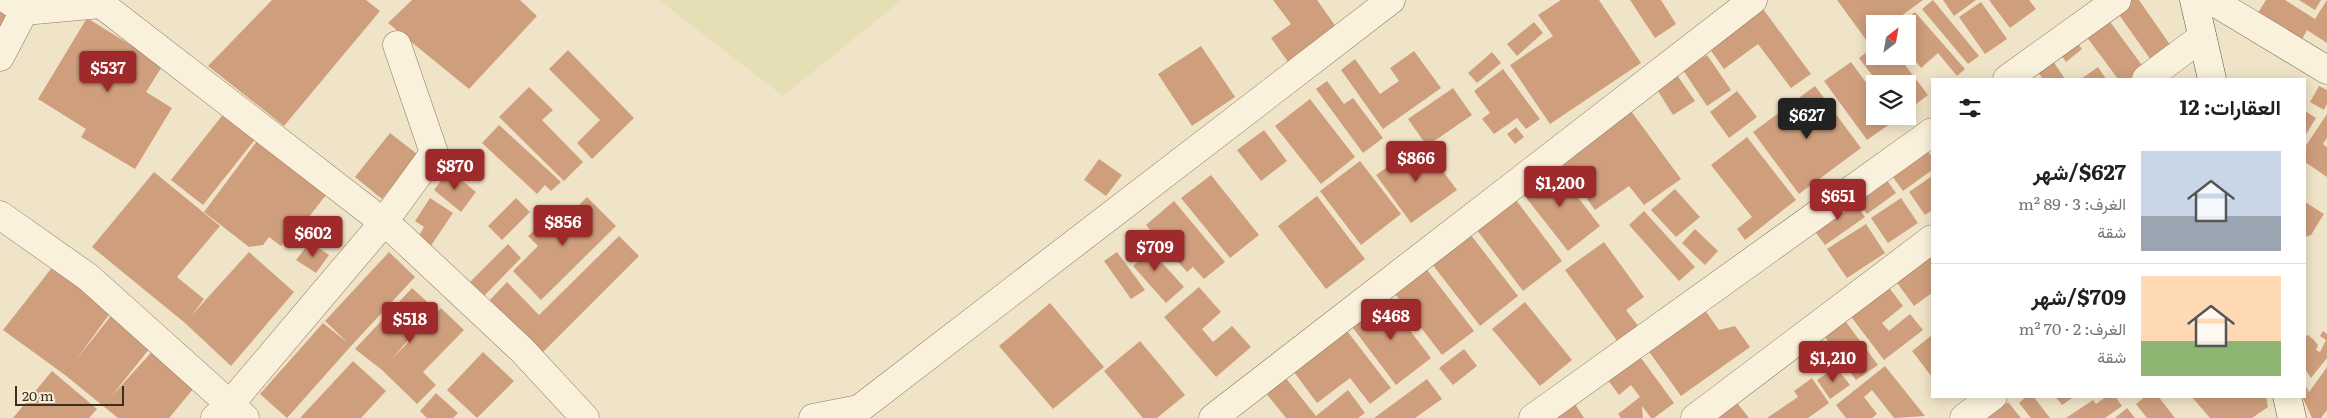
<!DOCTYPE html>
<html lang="ar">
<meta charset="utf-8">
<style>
:root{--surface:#fff;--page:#f6f6f6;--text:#202124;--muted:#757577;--line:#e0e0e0;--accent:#9e2a2b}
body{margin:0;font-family:Literata,Vazirmatn,serif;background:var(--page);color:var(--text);direction:rtl;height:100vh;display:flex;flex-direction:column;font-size:19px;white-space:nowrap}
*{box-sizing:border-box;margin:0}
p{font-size:16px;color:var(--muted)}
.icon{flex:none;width:28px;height:28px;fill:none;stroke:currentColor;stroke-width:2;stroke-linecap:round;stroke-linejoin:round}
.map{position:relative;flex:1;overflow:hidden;direction:ltr}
.details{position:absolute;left:1931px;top:78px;width:375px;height:320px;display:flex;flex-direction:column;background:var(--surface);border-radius:0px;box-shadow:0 2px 12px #0003;direction:rtl}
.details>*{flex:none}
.needle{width:32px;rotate:31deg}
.tools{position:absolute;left:1866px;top:15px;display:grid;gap:10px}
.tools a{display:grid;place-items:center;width:50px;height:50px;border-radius:0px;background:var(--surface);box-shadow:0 2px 12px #0003;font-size:25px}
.scale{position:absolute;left:15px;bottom:12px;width:109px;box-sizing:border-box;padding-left:5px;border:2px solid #3d2e20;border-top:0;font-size:14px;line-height:18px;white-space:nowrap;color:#3d2e20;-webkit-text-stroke:4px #f7eed8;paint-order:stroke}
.price{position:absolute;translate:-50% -42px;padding:0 11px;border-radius:5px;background:var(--accent);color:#fff;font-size:16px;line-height:32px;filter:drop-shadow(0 1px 2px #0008)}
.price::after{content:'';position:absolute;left:50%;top:30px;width:15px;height:11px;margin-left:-8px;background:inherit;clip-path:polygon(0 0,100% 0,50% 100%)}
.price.on{background:#222;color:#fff}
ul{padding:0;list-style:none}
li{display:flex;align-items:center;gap:15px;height:125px;padding:0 25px}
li+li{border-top:1px solid var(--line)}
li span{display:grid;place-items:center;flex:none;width:140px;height:100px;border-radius:0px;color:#555}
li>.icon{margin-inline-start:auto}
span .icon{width:60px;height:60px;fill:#fffc;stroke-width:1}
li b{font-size:21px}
h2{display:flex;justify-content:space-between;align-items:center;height:60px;padding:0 25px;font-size:21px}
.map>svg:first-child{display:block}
</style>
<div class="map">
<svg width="2327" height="418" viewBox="0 0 2327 418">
<rect width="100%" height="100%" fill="#f0e4c8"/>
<polygon fill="#e6deb5" points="659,0 902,0 783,96"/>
<g fill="#cf9f7d">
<polygon points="272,0 366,0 380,11 284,126 208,66"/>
<polygon points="412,0 520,0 537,16 469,89 388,23"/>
<polygon points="1273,0 1317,0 1339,31 1291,66 1271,38 1291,24"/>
<polygon points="1561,0 1599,0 1641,63 1550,124 1510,65 1553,36 1538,15"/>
<polygon points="1630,0 1661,0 1676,24 1655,38"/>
<polygon points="1837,0 1923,0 1890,24 1875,24 1875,35 1867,41"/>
<polygon points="1933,0 1979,56 1968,64 1922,9"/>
<polygon points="1943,0 1976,0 1954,16"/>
<polygon points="1989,0 2029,0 2036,9 2010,28"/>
<polygon points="2128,0 2139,0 2173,49 2153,63 2115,9"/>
<polygon points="2266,0 2285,0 2315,19 2327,0 2327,43 2307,30 2300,43 2256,16"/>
<polygon points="2299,0 2321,0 2315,10"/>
<polygon points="1981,2 2007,39 1985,54 1959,17"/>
<polygon points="0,8 12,16 0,35"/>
<polygon points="1763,9 1811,74 1791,88 1758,44 1724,69 1709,48"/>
<polygon points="1915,12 1965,69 1957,76 1938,53 1921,68 1908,52 1908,24 1901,24"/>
<polygon points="2105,15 2144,68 2129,79 2118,79 2083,32"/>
<polygon points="87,18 163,65 146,92 172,108 135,169 81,137 86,129 38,99"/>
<polygon points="1534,22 1543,33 1517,56 1507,44"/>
<polygon points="2073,38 2082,49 2066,62 2057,49"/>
<polygon points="1201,46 1235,97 1192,126 1158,74"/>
<polygon points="1875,46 1875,56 1898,56 1928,95 1908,110 1908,84 1879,84 1859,58"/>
<polygon points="568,50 634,118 592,159 577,143 600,120 549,69"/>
<polygon points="1414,51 1441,88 1383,129 1341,70 1355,59 1380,94 1399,81 1390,68"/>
<polygon points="1492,52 1501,63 1477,83 1468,73"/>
<polygon points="1707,55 1731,90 1707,106 1683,70"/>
<polygon points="2051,58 2065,79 2043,79 2035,68"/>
<polygon points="1851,62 1875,95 1875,116 1891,116 1894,121 1867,140 1824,81"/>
<polygon points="2098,67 2106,79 2081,79"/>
<polygon points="1503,69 1540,119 1526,129 1517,118 1494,134 1482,119 1490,113 1474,91"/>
<polygon points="1677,75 1695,101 1673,115 1656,88"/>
<polygon points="1327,81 1344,104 1353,98 1383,138 1363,153 1316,89"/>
<polygon points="1815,86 1861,148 1799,194 1753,132"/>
<polygon points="2319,86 2327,90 2327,104 2324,110 2310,102"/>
<polygon points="529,87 553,110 542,120 583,162 564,181 499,117"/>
<polygon points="1453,88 1472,115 1427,146 1408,119"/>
<polygon points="1737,91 1757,117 1729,138 1710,112"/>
<polygon points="1310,99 1355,157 1321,184 1275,126"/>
<polygon points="1631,111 1681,179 1644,205 1629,186 1595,210 1561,162"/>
<polygon points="2305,111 2316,118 2305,136"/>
<polygon points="225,112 257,137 203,205 171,180"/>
<polygon points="2327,114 2327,138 2323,144 2327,147 2327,177 2305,162 2305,147"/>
<polygon points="499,125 561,182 551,191 545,185 537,194 482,143"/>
<polygon points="1516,127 1524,137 1515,144 1507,134"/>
<polygon points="1264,130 1287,161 1261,181 1237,150"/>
<polygon points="263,133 333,186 301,227 308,232 297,248 286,240 281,246 269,237 263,245 249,247 204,212"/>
<polygon points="390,133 417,154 382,199 355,177"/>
<polygon points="1747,137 1796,200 1745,240 1737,229 1752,217 1711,165"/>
<polygon points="1422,143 1457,190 1411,223 1376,175"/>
<polygon points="1923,144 1932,157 1932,170 1903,191 1887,169"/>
<polygon points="1099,159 1122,175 1106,196 1084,180"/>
<polygon points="1360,161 1401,214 1361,245 1320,191"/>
<polygon points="1553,165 1600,226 1568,251 1520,190"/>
<polygon points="449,170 476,192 461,212 434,190"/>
<polygon points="154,172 220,226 177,277 204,299 191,316 249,252 294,292 231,366 185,323 92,247"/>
<polygon points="1881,172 1896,193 1867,214 1852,194"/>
<polygon points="1211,175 1259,235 1230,258 1181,198"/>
<polygon points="1932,176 1932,210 1925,215 1909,192"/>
<polygon points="1675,189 1700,217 1676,237 1651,210"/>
<polygon points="1317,196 1365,259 1326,289 1278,226"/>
<polygon points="1513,196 1562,261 1523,291 1474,226"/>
<polygon points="587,197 616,226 541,300 513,271 538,246 528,236 548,217 558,226"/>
<polygon points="1850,197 1865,217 1825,245 1811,226"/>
<polygon points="430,198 453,213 428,250 415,242 424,227 415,221"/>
<polygon points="516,198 530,212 502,240 488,226"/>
<polygon points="1901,198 1918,223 1888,243 1871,218"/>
<polygon points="1174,201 1225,262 1204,279 1193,267 1187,272 1146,225"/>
<polygon points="2305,202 2324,214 2311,235 2305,237"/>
<polygon points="1644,211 1695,267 1679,281 1629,225"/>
<polygon points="1866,224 1885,253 1847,278 1827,249"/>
<polygon points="1695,229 1718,251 1705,265 1682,243"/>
<polygon points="1467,230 1518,296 1480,326 1429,260"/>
<polygon points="619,236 639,256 541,354 489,301 507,282 539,315"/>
<polygon points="1138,236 1184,287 1166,303 1133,266 1142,258 1129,244"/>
<polygon points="310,242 329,255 316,273 296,260"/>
<polygon points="1604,242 1644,297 1626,310 1639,327 1618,342 1565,270"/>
<polygon points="508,244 521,258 484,296 470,282"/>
<polygon points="389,252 415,277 351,346 287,418 260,394 323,323 348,343 325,321"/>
<polygon points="1117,252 1145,290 1131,299 1104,261"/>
<polygon points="1932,253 1932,293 1914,306 1895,280"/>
<polygon points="58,260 116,305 76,360 114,312 154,343 110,398 157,346 199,382 169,418 118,418 65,375 3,330"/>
<polygon points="1424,266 1474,331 1442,355 1392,290"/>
<polygon points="1887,285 1903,306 1882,323 1889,331 1910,314 1923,330 1884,360 1849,314"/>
<polygon points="1199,287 1221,312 1202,329 1213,342 1232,326 1251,347 1216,377 1164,317"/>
<polygon points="412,288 435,309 390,361 441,308 464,330 423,372 436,385 417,404 382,370 355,349"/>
<polygon points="1385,298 1431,358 1396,385 1350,324"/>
<polygon points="1525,302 1572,360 1540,386 1492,329"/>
<polygon points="1050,303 1104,367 1053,409 999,346"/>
<polygon points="1702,306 1719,330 1735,326 1750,347 1681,396 1645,346"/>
<polygon points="1846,322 1878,365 1856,380 1825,337"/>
<polygon points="1344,327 1391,388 1370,404 1350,378 1317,403 1291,368"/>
<polygon points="2323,331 2327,334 2327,358 2311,378 2305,369 2305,336 2308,335 2314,340 2318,345 2316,350 2320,352 2326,340 2320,336"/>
<polygon points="1932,335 1932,377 1912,351"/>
<polygon points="1816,336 1832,359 1818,369 1801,346"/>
<polygon points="1140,341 1185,395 1157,418 1143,418 1104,371"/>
<polygon points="1464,349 1477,366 1453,385 1439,368"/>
<polygon points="1636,351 1674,403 1654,418 1651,418 1642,406 1643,418 1621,418 1618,414 1640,397 1631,385 1619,395 1604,375"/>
<polygon points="483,352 514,381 477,418 447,390"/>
<polygon points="353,361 386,391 361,418 300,418"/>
<polygon points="1885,366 1925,416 1894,418 1872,390 1864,397 1877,414 1872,418 1846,418 1836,405"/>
<polygon points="1836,367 1850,385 1830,399 1817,380"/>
<polygon points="2327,367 2327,410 2321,418 2312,418 2302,396 2305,396 2305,384 2309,392"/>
<polygon points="52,371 97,409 89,418 13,418"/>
<polygon points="1285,377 1316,416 1348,390 1365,413 1358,418 1286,418 1265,392"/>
<polygon points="1812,378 1829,403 1808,418 1767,418 1798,397 1794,391"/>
<polygon points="1427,379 1442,399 1415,418 1374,418"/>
<polygon points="436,393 458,413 453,418 427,418 420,411"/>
<polygon points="1731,395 1749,418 1703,418"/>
<polygon points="1570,396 1584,418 1558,418 1552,408"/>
<polygon points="2027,396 2033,396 2050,418 2031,418 2019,403"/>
<polygon points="2055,396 2075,396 2062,405"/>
<polygon points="2107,396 2115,396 2122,406 2105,418 2066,418 2093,400 2096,404"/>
<polygon points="2146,396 2158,396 2175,418 2147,418 2136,404"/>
<polygon points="2191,396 2266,396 2268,407 2252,418 2210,418"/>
<polygon points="2008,402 2021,418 1988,418"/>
<polygon points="2127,408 2135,418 2115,418"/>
</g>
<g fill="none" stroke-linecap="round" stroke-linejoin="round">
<g stroke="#8d765c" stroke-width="29">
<g id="street">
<polyline points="8,0 24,11 101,4 396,232 522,350 585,418"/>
<polyline points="2211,0 2327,70"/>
<polyline points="0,57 24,11"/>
<polyline points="2007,79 2117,0"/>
<polyline points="2146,79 2202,37"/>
<polyline points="0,215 88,277 245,418"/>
<polyline points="215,418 230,404 383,223 434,153 397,45"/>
<polyline points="813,418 859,409 1391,0"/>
<polyline points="1213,418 1753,0"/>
<polyline points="1533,418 1932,132"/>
<polyline points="1695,418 1932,239"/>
<polyline points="1964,418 1993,396"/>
</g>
</g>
<g stroke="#6f573f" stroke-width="29">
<g id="secondary">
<polyline points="2194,0 2212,79"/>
<polyline points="2287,396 2292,418"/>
</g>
</g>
<use href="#street" stroke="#faf1dc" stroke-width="28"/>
<use href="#secondary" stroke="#faf1dc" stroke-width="28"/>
</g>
</svg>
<div class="tools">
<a><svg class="needle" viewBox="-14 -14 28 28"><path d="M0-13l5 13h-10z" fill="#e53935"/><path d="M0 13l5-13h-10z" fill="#757577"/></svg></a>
<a><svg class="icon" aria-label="layers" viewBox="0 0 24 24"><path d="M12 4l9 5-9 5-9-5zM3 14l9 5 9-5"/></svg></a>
</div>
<div class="scale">20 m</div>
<b class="price" style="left:108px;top:93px">$537</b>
<b class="price on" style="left:1807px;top:140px">$627</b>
<b class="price" style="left:1416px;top:183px">$866</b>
<b class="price" style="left:455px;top:191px">$870</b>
<b class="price" style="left:1560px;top:208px">$1,200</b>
<b class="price" style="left:1838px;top:221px">$651</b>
<b class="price" style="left:563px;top:247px">$856</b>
<b class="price" style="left:313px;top:258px">$602</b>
<b class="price" style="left:1155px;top:272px">$709</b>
<b class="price" style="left:1391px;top:341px">$468</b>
<b class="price" style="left:410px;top:344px">$518</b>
<b class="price" style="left:1833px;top:383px">$1,210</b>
<section class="details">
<h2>العقارات: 12<svg class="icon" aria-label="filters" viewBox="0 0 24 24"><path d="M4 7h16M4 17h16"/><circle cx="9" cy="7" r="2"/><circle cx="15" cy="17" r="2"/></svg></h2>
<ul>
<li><span style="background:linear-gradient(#c9d6e8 65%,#9aa5b1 0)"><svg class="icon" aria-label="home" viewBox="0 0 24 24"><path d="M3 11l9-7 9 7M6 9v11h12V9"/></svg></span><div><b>$627/شهر</b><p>الغرف: 3 · 89 m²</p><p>شقة</p></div></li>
<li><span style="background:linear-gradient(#ffd9b3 65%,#8fb573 0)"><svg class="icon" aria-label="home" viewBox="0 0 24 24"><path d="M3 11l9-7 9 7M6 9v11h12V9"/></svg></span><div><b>$709/شهر</b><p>الغرف: 2 · 70 m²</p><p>شقة</p></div></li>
</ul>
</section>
</div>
